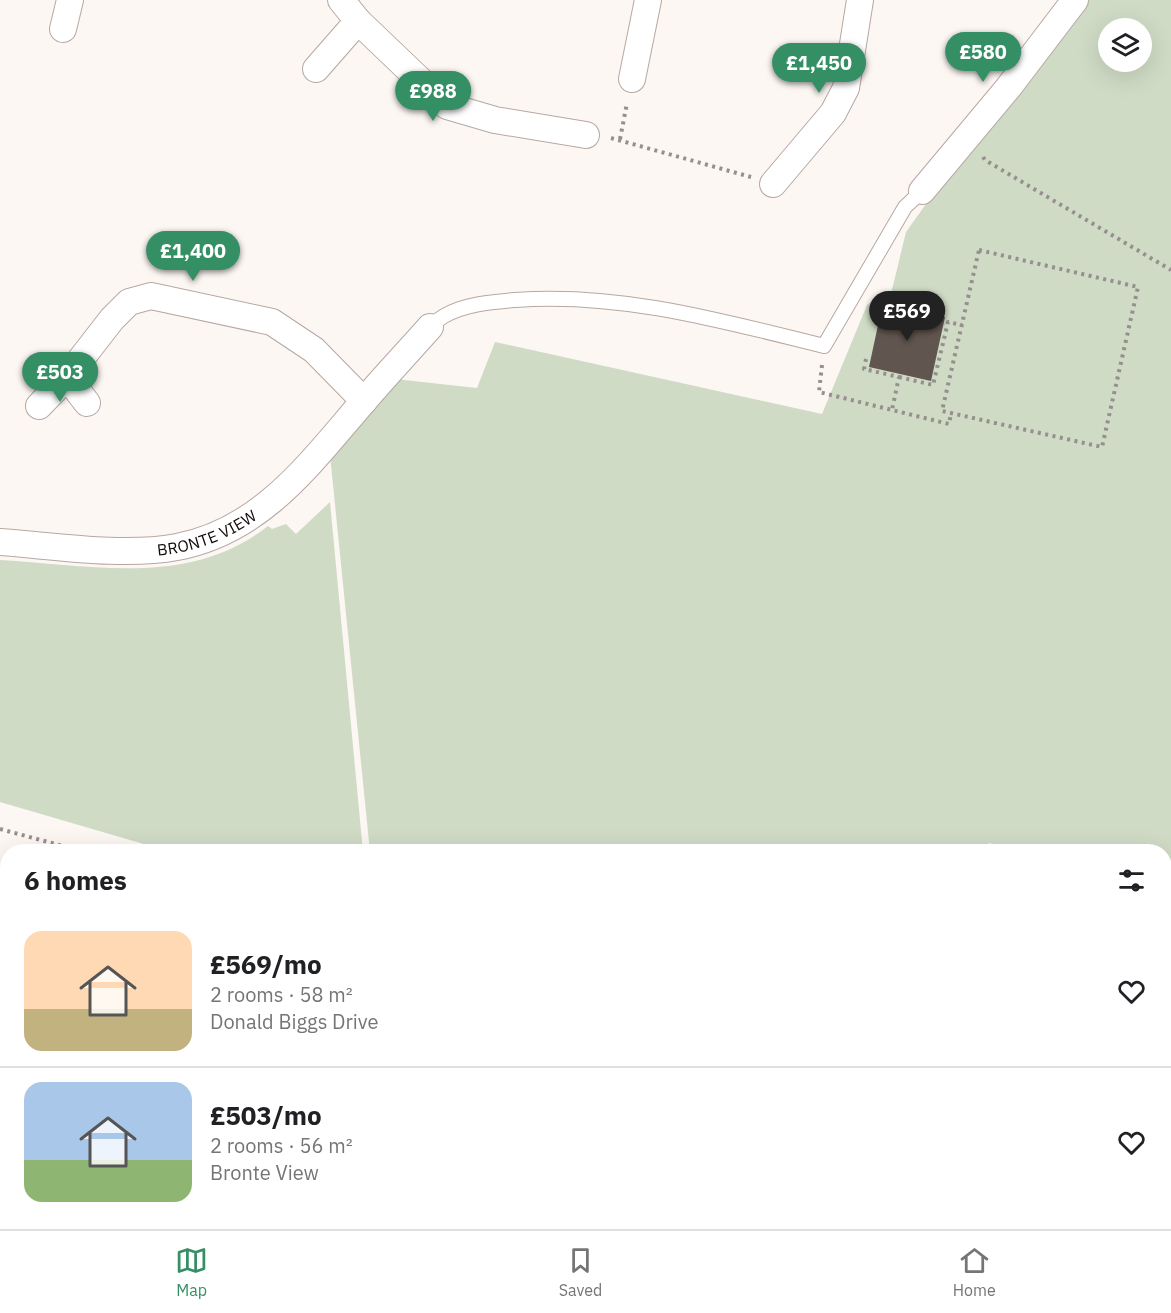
<!DOCTYPE html>
<meta charset="utf-8">
<style>
:root{--surface:#fff;--page:#f6f6f6;--text:#202124;--muted:#757577;--line:#e0e0e0;--accent:#358f65}
body{margin:0;font-family:"IBM Plex Sans",sans-serif;background:var(--page);color:var(--text);height:100vh;display:flex;flex-direction:column;font-size:22px;white-space:nowrap}
*{box-sizing:border-box;margin:0}
p{font-size:20px;color:var(--muted)}
.icon{flex:none;width:33px;height:33px;fill:none;stroke:currentColor;stroke-width:2;stroke-linecap:round;stroke-linejoin:round}
.map{position:relative;flex:1;overflow:hidden}
.drawer{position:absolute;left:0px;top:844px;width:1172px;height:386px;display:flex;flex-direction:column;background:var(--surface);border-radius:24px 24px 0 0;box-shadow:0 6px 24px #0002}
.drawer>*{flex:none}
.tools{position:absolute;left:1098px;top:18px;display:grid;gap:12px}
.tools a{display:grid;place-items:center;width:54px;height:54px;border-radius:50%;background:var(--surface);box-shadow:0 6px 24px #0002;font-size:30px}
.price{position:absolute;translate:-50% -51px;padding:0 14px;border-radius:21px;background:var(--accent);color:#fff;font-size:20px;line-height:39px;filter:drop-shadow(0 2px 3px #0008)}
.price::after{content:'';position:absolute;left:50%;top:36px;width:18px;height:14px;margin-left:-9px;background:inherit;clip-path:polygon(0 0,100% 0,50% 100%)}
.price.current{background:#222;color:#fff}
ul{padding:0;list-style:none}
li{display:flex;align-items:center;gap:18px;height:150px;padding:0 24px}
li+li{border-top:2px solid var(--line)}
li span{display:grid;place-items:center;flex:none;width:168px;height:120px;border-radius:18px;color:#555}
li>.icon{margin-inline-start:auto}
span .icon{width:72px;height:72px;fill:#fffc;stroke-width:1}
li b{font-size:26px}
h2{display:flex;justify-content:space-between;align-items:center;height:72px;padding:0 24px;font-size:26px}
.tabs{display:flex;justify-content:space-around;align-items:center;height:84px;border-top:2px solid var(--line);background:var(--surface);font-size:16px;color:var(--muted)}
.tabs a{display:grid;justify-items:center;gap:3px}
.tabs .current{color:var(--accent)}
.map>svg:first-child{display:block}
</style>
<div class="map">
<svg width="1171" height="1229" viewBox="0 0 1171 1229">
<rect width="100%" height="100%" fill="#fdf7f4"/>
<g fill="#cfdbc5" fill-rule="evenodd">
<path d="M1086 0H1171V902L1164 900V852H1018L989 843 980 852H370L330 455 395 379 477 388 495 342 822 414 867 305 879 297 890 298 906 232 931 197ZM1108 28H1142V62H1108Z"/>
<path d="M330 502 363 852H171L0 802V560C92 565 189 588 268 526L272 529 286 524 296 534Z"/>
</g>
<polygon fill="#61564f" points="883,302 945,317 931,381 869,367"/>
<g fill="none" stroke-linecap="round" stroke-linejoin="round">
<g stroke="#b6a8a3" stroke-width="16">
<g id="lane">
<path d="M430 327C434 323 439 319 444 316 465 304 491 302 515 300 620 292 723 321 824 346L905 207 922 191"/>
<polyline points="1137,1222 1142,1229"/>
</g>
</g>
<g stroke="#b6a8a3" stroke-width="28">
<g id="street">
<polyline points="341,0 358,21 447,106 495,120 586,135"/>
<polyline points="63,29 70,0"/>
<polyline points="316,69 358,21"/>
<polyline points="632,79 648,0"/>
<polyline points="773,184 833,113 846,88 860,0"/>
<polyline points="922,191 1008,88 1075,0"/>
<polyline points="67,377 87,403"/>
<polyline points="39,406 67,377 112,319 129,302 151,296 272,322 314,350 364,401"/>
<path id="s1" d="M0 542C55 546 123 557 177 547 262 531 310 463 363 402 385 376 408 352 430 327"/>
<polyline points="0,1076 8,1078"/>
<polyline points="1164,1179 1171,1188"/>
<polyline points="504,1222 526,1229"/>
</g>
</g>
<g stroke="#958f8d" stroke-width="4" stroke-dasharray="3 4.5" stroke-linecap="butt">
<polyline points="611,138 751,177"/>
<polyline points="620,139 627,103"/>
<polyline points="983,157 985,160 1171,270"/>
<polygon points="979,250 1138,287 1102,447 942,411"/>
<polyline points="866,359 864,369 899,377 892,410"/>
<polyline points="822,365 819,392 949,424 951,413"/>
<polyline points="899,377 933,385 948,322 962,325"/>
<polyline points="0,829 85,852"/>
<polyline points="423,1222 446,1229"/>
</g>
<use href="#lane" stroke="#fff" stroke-width="14"/>
<use href="#street" stroke="#fff" stroke-width="26"/>
</g>
<g text-anchor="middle" stroke-width="6" stroke-linejoin="round" paint-order="stroke">
<g font-size="16" fill="#100b09" stroke="#fff">
<text dy="6" stroke="none"><textPath href="#s1" startOffset="210">BRONTE VIEW</textPath></text>
</g>
</g>
</svg>
<div class="tools">
<a><svg class="icon" aria-label="layers" viewBox="0 0 24 24"><path d="M12 4l9 5-9 5-9-5zM3 14l9 5 9-5"/></svg></a>
</div>
<b class="price" style="left:983px;top:83px">£580</b>
<b class="price" style="left:819px;top:94px">£1,450</b>
<b class="price" style="left:433px;top:122px">£988</b>
<b class="price" style="left:193px;top:282px">£1,400</b>
<b class="price current" style="left:907px;top:342px">£569</b>
<b class="price" style="left:60px;top:403px">£503</b>
<section class="drawer">
<h2>6 homes<svg class="icon" aria-label="filters" viewBox="0 0 24 24"><path d="M4 7h16M4 17h16"/><circle cx="9" cy="7" r="2"/><circle cx="15" cy="17" r="2"/></svg></h2>
<ul>
<li><span style="background:linear-gradient(#ffd9b3 65%,#c2b280 0)"><svg class="icon" aria-label="home" viewBox="0 0 24 24"><path d="M3 11l9-7 9 7M6 9v11h12V9"/></svg></span><div><b>£569/mo</b><p>2 rooms · 58 m²</p><p>Donald Biggs Drive</p></div><svg class="icon" aria-label="heart" viewBox="0 0 24 24"><path d="M12 20l-8-8c-3-5 5-10 8-4 3-6 11-1 8 4z"/></svg></li>
<li><span style="background:linear-gradient(#a9c7e8 65%,#8fb573 0)"><svg class="icon" aria-label="home" viewBox="0 0 24 24"><path d="M3 11l9-7 9 7M6 9v11h12V9"/></svg></span><div><b>£503/mo</b><p>2 rooms · 56 m²</p><p>Bronte View</p></div><svg class="icon" aria-label="heart" viewBox="0 0 24 24"><path d="M12 20l-8-8c-3-5 5-10 8-4 3-6 11-1 8 4z"/></svg></li>
</ul>
</section>
</div>
<nav class="tabs">
<a class="current"><svg class="icon" aria-label="map" viewBox="0 0 24 24"><path d="M3 6l6-2 6 2 6-2v14l-6 2-6-2-6 2zM9 4v14M15 6v14"/></svg>Map</a>
<a><svg class="icon" aria-label="saved" viewBox="0 0 24 24"><path d="M7 4h10v16l-5-4-5 4z"/></svg>Saved</a>
<a><svg class="icon" aria-label="home" viewBox="0 0 24 24"><path d="M3 11l9-7 9 7M6 9v11h12V9"/></svg>Home</a>
</nav>
